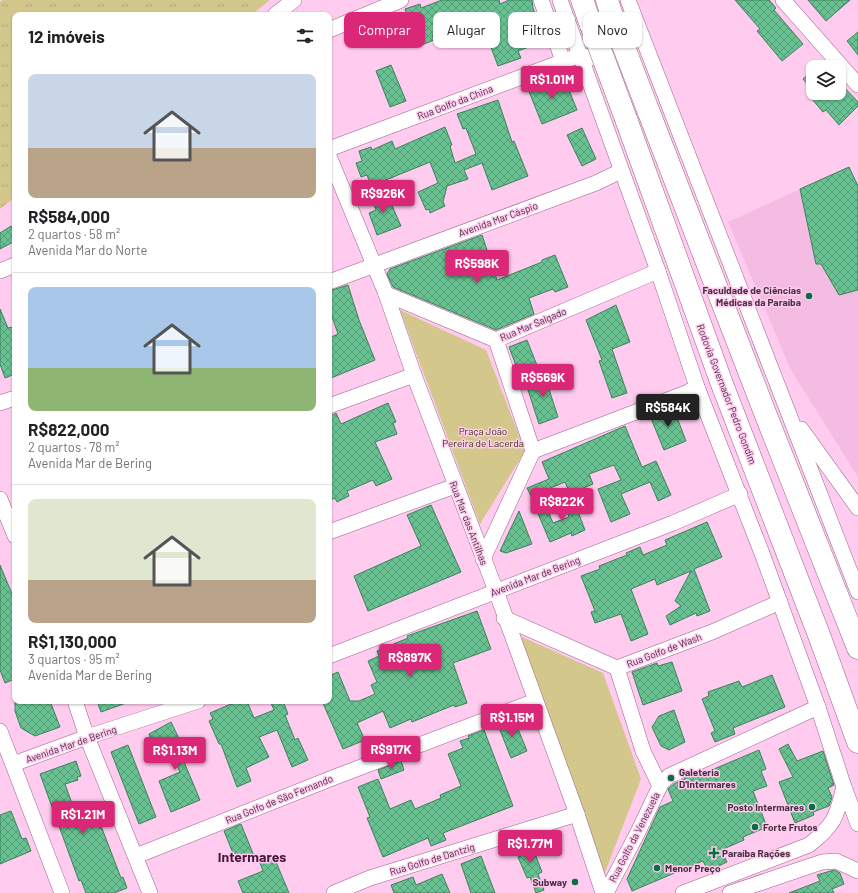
<!DOCTYPE html>
<html lang="pt">
<meta charset="utf-8">
<style>
:root{--surface:#fff;--page:#f6f6f6;--text:#202124;--muted:#757577;--line:#e0e0e0;--accent:#db2777}
body{margin:0;font-family:Barlow,sans-serif;background:var(--page);color:var(--text);height:100vh;display:flex;flex-direction:column;font-size:15px;white-space:nowrap}
*{box-sizing:border-box;margin:0}
p{font-size:13px;color:var(--muted)}
.icon{flex:none;width:22px;height:22px;fill:none;stroke:currentColor;stroke-width:2;stroke-linecap:round;stroke-linejoin:round}
.map{position:relative;flex:1;overflow:hidden}
.side{position:absolute;left:12px;top:12px;width:320px;height:692px;display:flex;flex-direction:column;background:var(--surface);border-radius:8px;box-shadow:0 1px 3px #0004}
.side>*{flex:none}
.top-card{position:absolute;left:344px;top:12px;width:380px;height:36px;display:flex;gap:8px}
.controls{position:absolute;left:806px;top:60px;display:grid;gap:8px}
.controls a{display:grid;place-items:center;width:40px;height:40px;border-radius:8px;background:var(--surface);box-shadow:0 1px 3px #0004;font-size:20px}
.price{position:absolute;translate:-50% -34px;padding:0 9px;border-radius:4px;background:var(--accent);color:#fff;font-size:13px;line-height:26px;filter:drop-shadow(0 1px 2px #0008)}
.price::after{content:'';position:absolute;left:50%;top:24px;width:12px;height:9px;margin-left:-6px;background:inherit;clip-path:polygon(0 0,100% 0,50% 100%)}
.price.current{background:#222;color:#fff}
ul{padding:0;list-style:none}
li{display:grid;align-content:center;gap:8px;height:212px;padding:0 16px}
li+li{border-top:1px solid var(--line)}
li span{display:grid;place-items:center;height:124px;border-radius:8px;color:#555}
li>.icon{margin-inline-start:auto}
span .icon{width:72px;height:72px;fill:#fffc;stroke-width:1}
li b{font-size:17px}
h2{display:flex;justify-content:space-between;align-items:center;height:48px;padding:0 16px;font-size:17px}
.chip{padding:0 14px;border-radius:8px;background:var(--surface);box-shadow:0 1px 3px #0004;font-size:14px;line-height:36px}
.chip.current{background:var(--accent);color:#fff}
.map>svg:first-child{display:block}
</style>
<div class="map">
<svg width="858" height="893" viewBox="0 0 858 893">
<defs>
<pattern id="grass-tufts" width="24" height="20" patternUnits="userSpaceOnUse"><rect width="24" height="20" fill="#d3c78c"/><path d="M3 7l-1-3M5 7V3M7 7l1-3M15 17l-1-3M17 17v-4M19 17l1-3" fill="none" stroke="#b7ab7a"/></pattern>
<pattern id="building-cross-hatch" width="8" height="8" patternUnits="userSpaceOnUse"><rect width="8" height="8" fill="#67c191"/><path d="M0 0l8 8M0 8l8-8" fill="none" stroke="#579d78"/></pattern>
</defs>
<rect width="100%" height="100%" fill="#ffcbee"/>
<polygon fill="#f4bce2" points="844,169 858,185 858,477 791,370 728,222"/>
<polygon fill="url(#grass-tufts)" points="3,0 270,0 251,15 15,15 15,197 0,209 0,2"/>
<g fill="#d3c78c">
<polygon points="400,310 486,350 525,451 480,524"/>
<polygon points="513,633 603,673 641,779 604,875"/>
</g>
<g fill="url(#building-cross-hatch)" stroke="#3b825d">
<polygon points="442,0 499,0 500,4 509,0 532,0 533,8 545,41 518,51 521,58 498,66 480,18 432,35 434,40 419,46 405,9 420,4 421,8"/>
<polygon points="735,0 769,0 776,8 774,10 803,44 782,61 757,31 760,29"/>
<polygon points="808,0 850,0 826,21"/>
<polygon points="858,32 858,55 847,41"/>
<polygon points="391,65 406,101 390,107 376,71"/>
<polygon points="813,71 813,91 803,79"/>
<polygon points="563,75 577,110 542,124 528,89"/>
<polygon points="839,82 858,102 858,106 839,125 826,110 823,112 812,99 819,93 839,93"/>
<polygon points="498,100 512,142 514,141 528,176 492,190 482,163 464,170 468,179 447,186 443,202 445,206 430,213 429,209 426,210 418,192 438,183 430,162 371,186 367,175 361,177 356,163 362,161 359,151 371,147 372,150 392,141 395,149 445,127 452,145 450,146 455,163 476,154 466,128 463,129 457,114"/>
<polygon points="582,128 596,159 582,166 567,135"/>
<polygon points="849,167 858,186 858,290 839,295 821,264 816,264 800,189"/>
<polygon points="386,192 401,226 377,235 369,213 376,210 370,195"/>
<polygon points="11,226 15,233 15,241 0,249 0,233"/>
<polygon points="482,235 497,280 542,262 542,260 555,255 568,287 555,292 553,289 529,298 534,314 496,330 393,287 387,274 390,269"/>
<polygon points="348,285 359,320 375,360 331,378 329,372 329,338 338,334 329,308 329,291"/>
<polygon points="616,305 630,342 612,349 627,393 612,398 599,361 602,360 586,320"/>
<polygon points="0,309 8,328 13,327 15,331 15,374 5,378 0,364"/>
<polygon points="527,340 538,368 520,376 509,347"/>
<polygon points="553,371 556,380 547,383 558,417 539,424 528,390 538,386 535,377"/>
<polygon points="388,403 396,422 393,423 397,434 375,442 392,479 376,486 373,480 347,491 349,496 337,502 335,498 329,501 329,417 336,413 341,424"/>
<polygon points="673,407 686,441 664,450 650,416"/>
<polygon points="625,426 642,467 656,461 671,495 658,501 650,482 621,494 630,514 611,522 598,489 621,480 614,465 589,474 593,484 570,494 565,482 531,496 527,488 549,479 542,462"/>
<polygon points="572,496 585,530 572,536 571,533 550,542 536,509 546,506 553,523 569,517 563,500"/>
<polygon points="431,505 461,572 368,611 354,576 421,546 407,515"/>
<polygon points="519,511 532,544 506,553 500,551"/>
<polygon points="707,522 722,557 694,569 710,611 697,616 696,613 670,625 666,616 681,606 675,601 691,571 657,585 655,579 631,589 648,634 631,641 621,614 595,623 591,612 595,611 581,576 600,569 599,566 627,555 626,553 640,547 643,555 667,545 665,540"/>
<polygon points="0,565 15,601 15,679 5,683 0,670"/>
<polygon points="477,611 491,649 453,663 467,703 455,707 454,705 412,722 411,719 390,728 383,711 357,723 365,740 343,749 322,701 329,701 329,676 338,672 350,701 359,701 375,694 371,685 377,682 368,661 379,656 377,651 408,638 407,636"/>
<polygon points="672,662 682,691 643,705 632,672 657,663 658,666"/>
<polygon points="772,675 785,707 733,728 735,734 715,742 711,733 715,731 702,699 709,696 708,692 739,681 742,687"/>
<polygon points="15,701 50,701 60,727 35,736 21,728 15,711"/>
<polygon points="97,701 129,701 129,702 101,712"/>
<polygon points="230,701 247,701 254,718 274,710 270,701 283,701 288,714 285,715 295,740 298,738 308,760 292,767 277,730 259,737 269,757 246,768 251,781 237,787 221,744 219,744 209,721 213,719 210,713 231,704"/>
<polygon points="674,710 685,742 669,750 661,746 652,727 659,716"/>
<polygon points="514,719 527,751 511,758 498,725"/>
<polygon points="171,722 187,755 182,757 200,800 171,812 159,781 180,772 165,742 153,747 149,734"/>
<polygon points="484,730 513,806 443,833 446,840 431,846 428,838 383,857 367,818 370,817 358,787 378,779 390,809 411,800 415,809 441,798 440,795 461,786 448,754 463,748 460,741 469,738 468,736"/>
<polygon points="788,744 797,761 823,751 834,785 828,788 832,797 829,806 813,812 814,815 795,823 779,782 793,777 779,749"/>
<polygon points="128,745 156,817 139,824 111,752"/>
<polygon points="759,750 766,769 761,771 767,786 753,791 767,827 743,837 744,840 721,850 727,862 708,871 703,861 632,891 627,879 660,807 673,801 668,789 674,784 694,774 695,776 714,769"/>
<polygon points="76,761 81,776 77,777 78,780 65,784 75,812 93,805 121,878 123,877 127,888 114,893 86,893 81,880 79,881 40,774"/>
<polygon points="401,761 404,770 381,779 378,770"/>
<polygon points="11,811 22,839 26,838 31,851 0,864 0,815"/>
<polygon points="241,824 254,856 237,863 224,831"/>
<polygon points="529,838 542,872 538,874 544,890 536,893 530,877 527,878 518,857 521,856 516,842"/>
<polygon points="481,856 495,893 471,893 461,864"/>
<polygon points="274,857 289,893 243,893 238,881 263,871 260,863"/>
<polygon points="834,870 840,873 844,884 832,889 834,893 789,893 820,881 817,875"/>
<polygon points="442,874 450,893 394,893 391,885 413,877 416,885"/>
</g>
<g fill="none" stroke-linecap="round" stroke-linejoin="round">
<g stroke="#9c628b" stroke-width="16">
<g id="minor">
<polyline points="541,0 563,61"/>
<polyline points="560,0 658,271 697,387 763,556 818,707 844,787 858,824"/>
<polyline points="628,0 858,592"/>
<polyline points="783,0 858,85"/>
<polyline points="275,15 294,0"/>
<polyline points="329,30 401,0"/>
<path d="M329 149 580 55C601 62 616 58 631 42"/>
<polyline points="329,156 386,294 414,375 496,591 577,814 603,893"/>
<polyline points="0,271 15,265"/>
<polyline points="329,282 596,183 621,171"/>
<polyline points="386,294 496,340 658,271"/>
<polyline points="496,340 533,451"/>
<polyline points="0,403 15,398"/>
<polyline points="329,406 414,375"/>
<polyline points="801,429 858,508"/>
<polyline points="0,499 15,536"/>
<polyline points="329,532 455,486"/>
<polyline points="483,559 533,451 686,393 697,387"/>
<polyline points="504,618 617,668 712,632 780,602"/>
<polyline points="329,656 673,523 740,494"/>
<polyline points="75,701 87,737 150,893"/>
<polyline points="0,731 62,893"/>
<polyline points="13,764 87,737 198,701"/>
<polyline points="659,785 669,776 818,707"/>
<polyline points="136,856 335,777 535,701"/>
<polyline points="334,893 370,878 577,814"/>
<polyline points="606,893 638,832 660,786 643,751 617,668"/>
<path d="M683 893 809 845C835 824 836 818 844 787"/>
<polyline points="730,893 822,862 836,861 858,871"/>
</g>
</g>
<g stroke="#9c628b" stroke-width="23">
<g id="highway">
<polyline points="582,0 591,25"/>
<polyline points="607,0 612,16"/>
<polyline points="648,110 767,418 858,648"/>
<polyline points="626,119 722,384 819,635 858,742"/>
</g>
</g>
<use href="#minor" stroke="#fff" stroke-width="15"/>
<use href="#highway" stroke="#fff" stroke-width="22"/>
<g stroke="#9c628b" stroke-width="23" stroke-linecap="butt">
<g id="highway-bridge">
<polyline points="612,16 648,110"/>
<polyline points="591,25 626,119"/>
</g>
</g>
<use href="#highway-bridge" stroke="#fff" stroke-width="22"/>
</g>
<g fill="#076e45" stroke="#ffcbee" stroke-width="1.5">
<circle cx="809" cy="296" r="4"/>
<circle cx="671" cy="778" r="4"/>
<circle cx="812" cy="807" r="4"/>
<circle cx="755" cy="827" r="4"/>
<path d="M712 847h4v4h4v4h-4v4h-4v-4h-4v-4h4z"/>
<circle cx="657" cy="868" r="4"/>
<circle cx="575" cy="882" r="4"/>
</g>
<g text-anchor="middle" stroke-width="3" stroke-linejoin="round" paint-order="stroke">
<g font-size="10" fill="#493042" stroke="#ffcbee">
<text transform="translate(455 102) rotate(-21)" y="4">Rua Golfo da China</text>
<text transform="translate(498 219) rotate(-20)" y="4">Avenida Mar Cáspio</text>
<text transform="translate(533 324) rotate(-23)" y="4">Rua Mar Salgado</text>
<text transform="translate(727 394) rotate(69)" y="4">Rodovia Governador Pedro Gondim</text>
<text transform="translate(469 523) rotate(69)" y="4">Rua Mar das Antilhas</text>
<text transform="translate(535 576) rotate(-21)" y="4">Avenida Mar de Bering</text>
<text transform="translate(664 650) rotate(-21)" y="4">Rua Golfo de Wash</text>
<text transform="translate(71 744) rotate(-19)" y="4">Avenida Mar de Bering</text>
<text transform="translate(279 799) rotate(-22)" y="4">Rua Golfo de São Fernando</text>
<text transform="translate(634 837) rotate(-63)" y="4">Rua Golfo da Venezuela</text>
<text transform="translate(432 859) rotate(-17)" y="4">Rua Golfo de Dantzig</text>
</g>
<g font-size="10" font-weight="bold" fill="#493042" stroke="#ffcbee" text-anchor="start">
<text x="801" y="294" text-anchor="end">Faculdade de Ciências<tspan x="801" dy="12">Médicas da Paraíba</tspan></text>
<text x="679" y="776">Galeteria<tspan x="679" dy="12">D'Intermares</tspan></text>
<text x="804" y="811" text-anchor="end">Posto Intermares</text>
<text x="763" y="831">Forte Frutos</text>
<text x="722" y="857">Paraíba Rações</text>
<text x="665" y="872">Menor Preço</text>
<text x="567" y="886" text-anchor="end">Subway</text>
</g>
<g font-size="10" fill="#3d360f" stroke="#ffcbee">
<text x="483" y="435">Praça João<tspan x="483" dy="12">Pereira de Lacerda</tspan></text>
</g>
<g font-size="14" font-weight="bold" fill="#48163c" stroke="#ffcbee">
<text x="252" y="862">Intermares</text>
</g>
</g>
</svg>
<div class="controls">
<a><svg class="icon" aria-label="layers" viewBox="0 0 24 24"><path d="M12 4l9 5-9 5-9-5zM3 14l9 5 9-5"/></svg></a>
</div>
<b class="price" style="left:552px;top:100px">R$1.01M</b>
<b class="price" style="left:383px;top:214px">R$926K</b>
<b class="price" style="left:477px;top:284px">R$598K</b>
<b class="price" style="left:543px;top:398px">R$569K</b>
<b class="price current" style="left:668px;top:428px">R$584K</b>
<b class="price" style="left:562px;top:522px">R$822K</b>
<b class="price" style="left:410px;top:678px">R$897K</b>
<b class="price" style="left:512px;top:738px">R$1.15M</b>
<b class="price" style="left:391px;top:770px">R$917K</b>
<b class="price" style="left:175px;top:771px">R$1.13M</b>
<b class="price" style="left:83px;top:835px">R$1.21M</b>
<b class="price" style="left:530px;top:864px">R$1.77M</b>
<div class="top-card">
<a class="chip current">Comprar</a>
<a class="chip">Alugar</a>
<a class="chip">Filtros</a>
<a class="chip">Novo</a>
</div>
<section class="side">
<h2>12 imóveis<svg class="icon" aria-label="filters" viewBox="0 0 24 24"><path d="M4 7h16M4 17h16"/><circle cx="9" cy="7" r="2"/><circle cx="15" cy="17" r="2"/></svg></h2>
<ul>
<li><span style="background:linear-gradient(#c9d6e8 60%,#b9a48a 0)"><svg class="icon" aria-label="home" viewBox="0 0 24 24"><path d="M3 11l9-7 9 7M6 9v11h12V9"/></svg></span><div><b>R$584,000</b><p>2 quartos · 58 m²</p><p>Avenida Mar do Norte</p></div></li>
<li><span style="background:linear-gradient(#a9c7e8 65%,#8fb573 0)"><svg class="icon" aria-label="home" viewBox="0 0 24 24"><path d="M3 11l9-7 9 7M6 9v11h12V9"/></svg></span><div><b>R$822,000</b><p>2 quartos · 78 m²</p><p>Avenida Mar de Bering</p></div></li>
<li><span style="background:linear-gradient(#dfe7d0 65%,#b9a48a 0)"><svg class="icon" aria-label="home" viewBox="0 0 24 24"><path d="M3 11l9-7 9 7M6 9v11h12V9"/></svg></span><div><b>R$1,130,000</b><p>3 quartos · 95 m²</p><p>Avenida Mar de Bering</p></div></li>
</ul>
</section>
</div>
